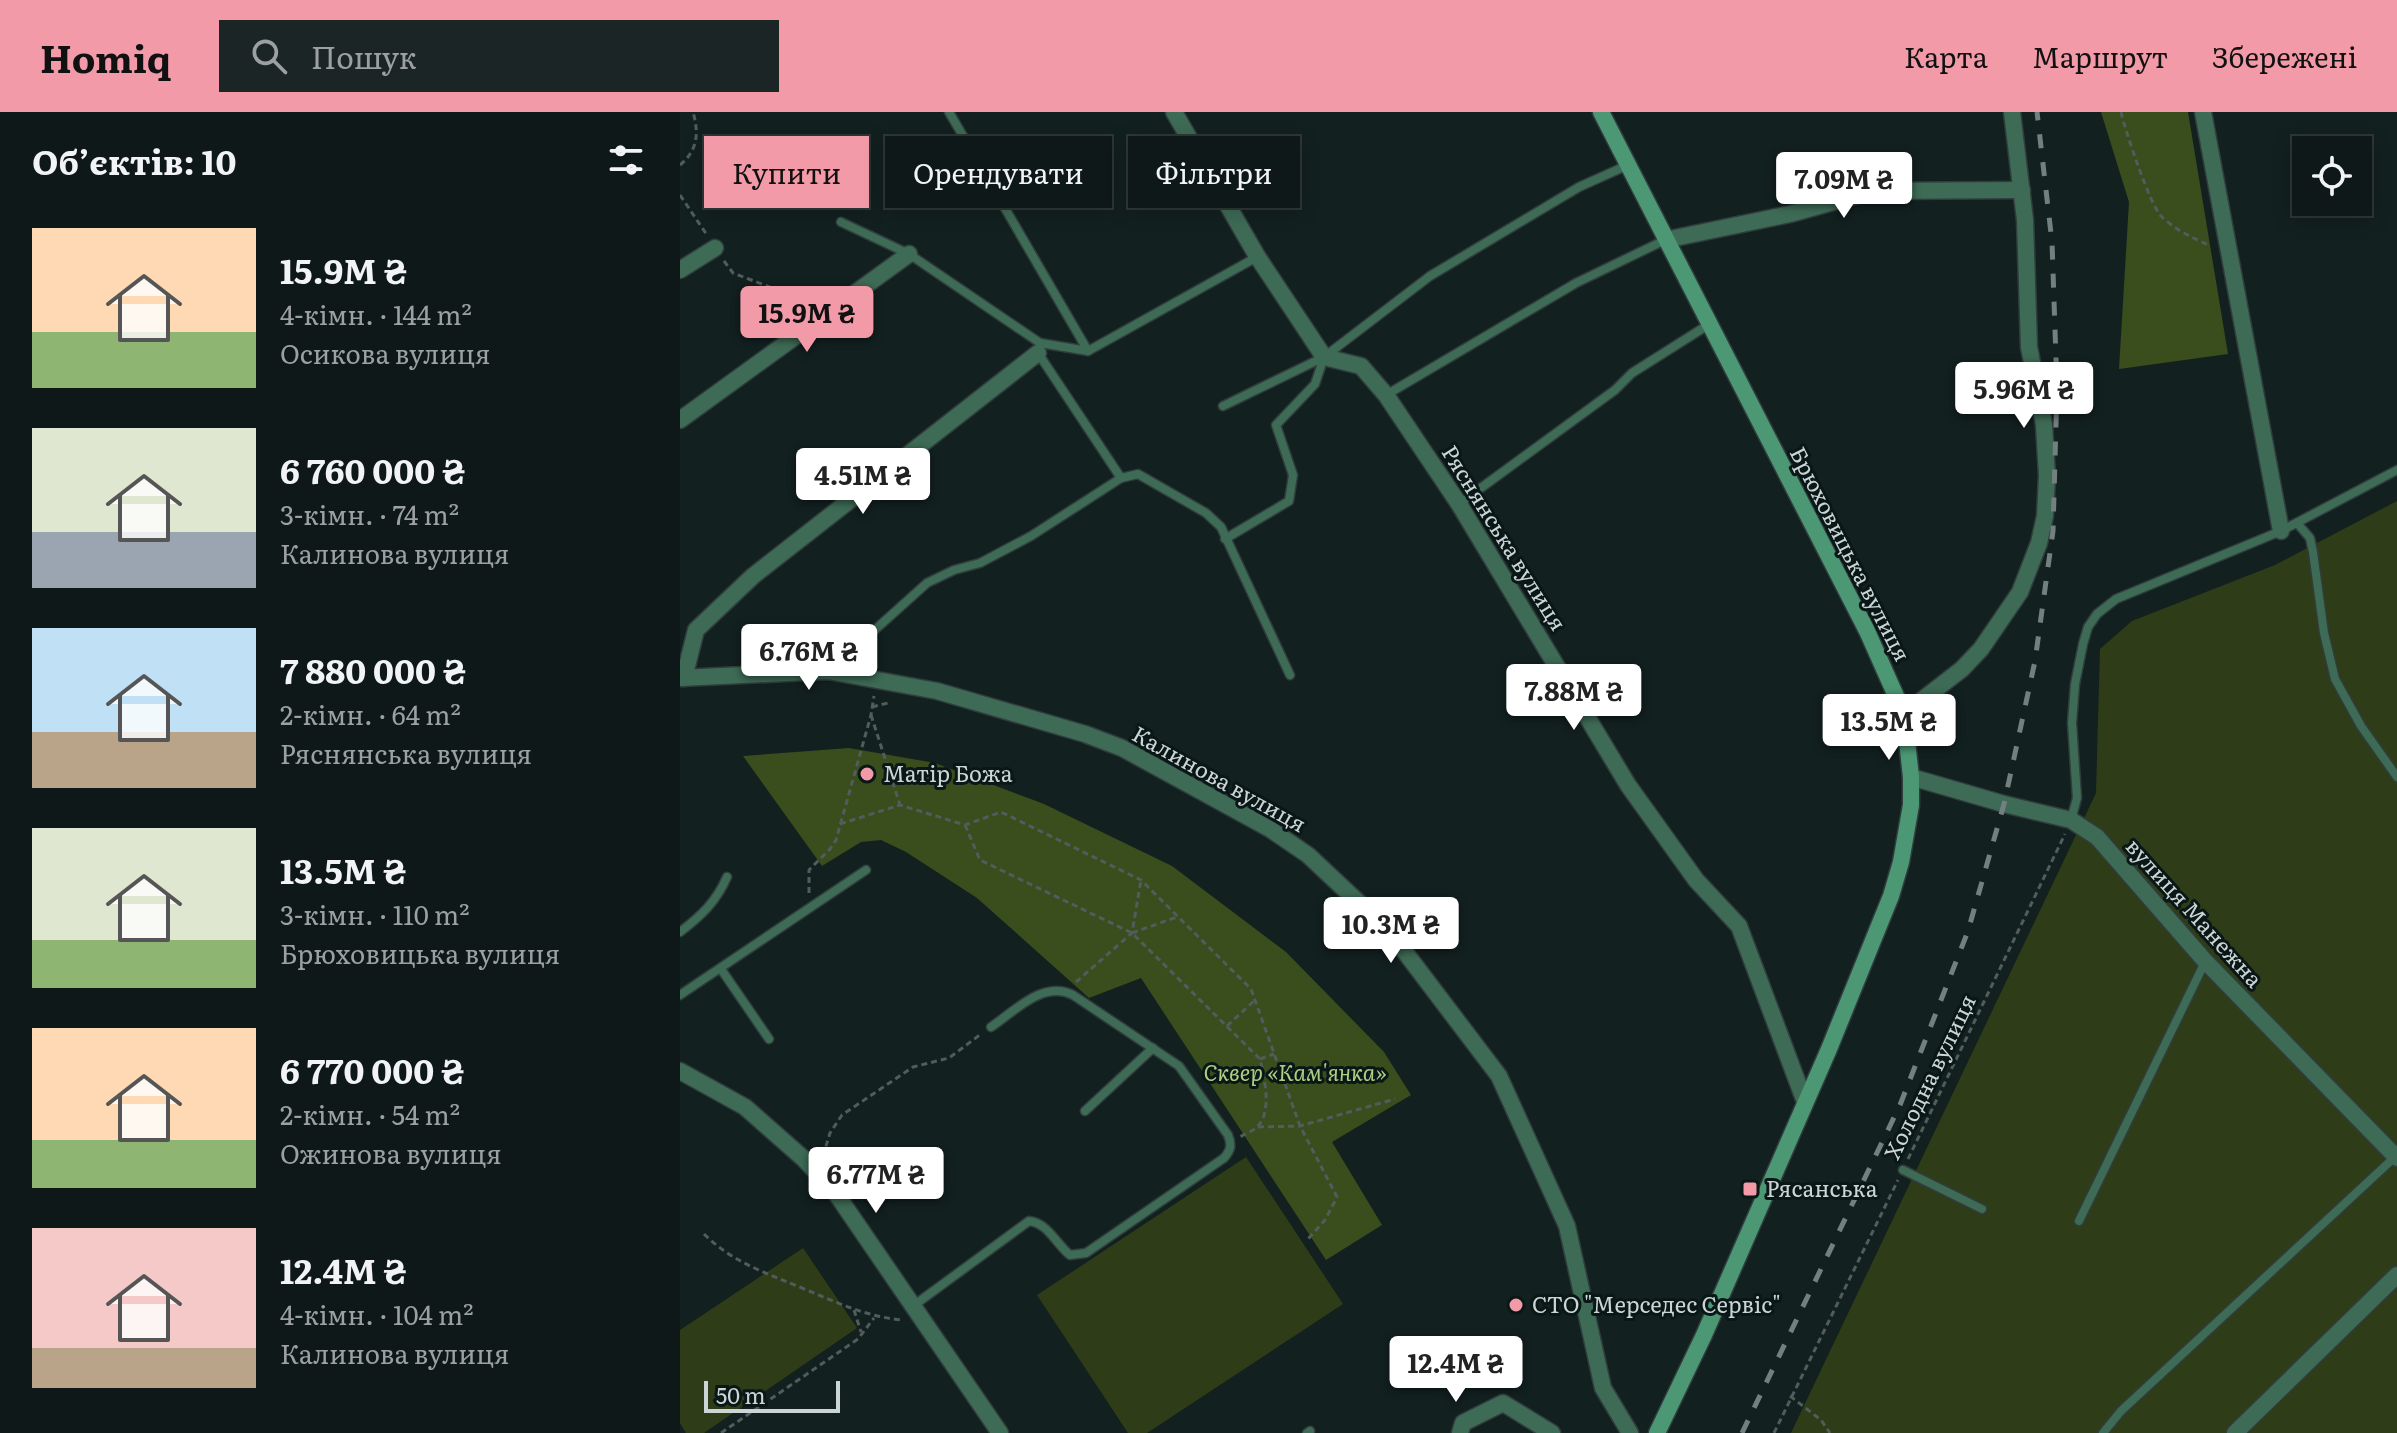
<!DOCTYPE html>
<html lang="uk">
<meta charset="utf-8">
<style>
:root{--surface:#0e1818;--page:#1c2525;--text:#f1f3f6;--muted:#9ba0a2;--line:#2e3737;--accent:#f39aa8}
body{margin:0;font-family:Literata,serif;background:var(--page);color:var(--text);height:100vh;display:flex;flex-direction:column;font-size:30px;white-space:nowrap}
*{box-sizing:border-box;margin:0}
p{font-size:26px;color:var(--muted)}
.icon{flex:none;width:44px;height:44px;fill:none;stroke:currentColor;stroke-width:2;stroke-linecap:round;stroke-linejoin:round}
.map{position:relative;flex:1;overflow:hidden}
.sheet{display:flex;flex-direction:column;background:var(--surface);width:680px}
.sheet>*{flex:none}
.guide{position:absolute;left:24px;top:24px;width:760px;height:72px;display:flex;gap:16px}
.fabs{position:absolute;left:1612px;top:24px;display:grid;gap:16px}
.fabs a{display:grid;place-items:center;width:80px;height:80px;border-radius:0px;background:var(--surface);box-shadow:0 4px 20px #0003,0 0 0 2px var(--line);font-size:40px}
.scale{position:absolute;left:24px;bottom:20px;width:136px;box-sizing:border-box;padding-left:8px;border:4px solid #ccd5d5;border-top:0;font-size:22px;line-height:28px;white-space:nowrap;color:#ccd5d5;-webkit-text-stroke:6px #0a1717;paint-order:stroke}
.price{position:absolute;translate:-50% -68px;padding:0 18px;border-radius:8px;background:#fff;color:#222;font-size:26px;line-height:52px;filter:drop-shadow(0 2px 4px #0008)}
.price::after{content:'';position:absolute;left:50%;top:48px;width:24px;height:18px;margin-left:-12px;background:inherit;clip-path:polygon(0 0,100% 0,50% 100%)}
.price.on{background:var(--accent);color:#111}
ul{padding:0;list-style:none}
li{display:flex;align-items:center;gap:24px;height:200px;padding:0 32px}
li span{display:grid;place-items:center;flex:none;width:224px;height:160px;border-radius:0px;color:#555}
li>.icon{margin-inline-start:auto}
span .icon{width:96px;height:96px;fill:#fffc;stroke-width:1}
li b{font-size:34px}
h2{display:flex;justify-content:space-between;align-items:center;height:96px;padding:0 32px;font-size:34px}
.chip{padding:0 28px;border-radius:0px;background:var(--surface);box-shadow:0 4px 20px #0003,0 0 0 2px var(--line);font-size:28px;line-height:72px}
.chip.on{background:var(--accent);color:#111}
header{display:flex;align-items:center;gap:48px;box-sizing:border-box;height:112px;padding:0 40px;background:var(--accent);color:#111}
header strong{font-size:38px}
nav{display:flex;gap:44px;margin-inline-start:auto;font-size:28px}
.search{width:560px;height:72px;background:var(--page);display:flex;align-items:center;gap:20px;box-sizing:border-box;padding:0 28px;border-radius:0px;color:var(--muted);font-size:30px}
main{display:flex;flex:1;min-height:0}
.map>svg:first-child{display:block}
</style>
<header>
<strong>Homiq</strong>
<div class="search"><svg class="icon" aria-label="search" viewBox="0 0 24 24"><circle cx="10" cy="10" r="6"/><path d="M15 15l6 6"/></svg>Пошук</div>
<nav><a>Карта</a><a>Маршрут</a><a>Збережені</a></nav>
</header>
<main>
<section class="sheet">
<h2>Об’єктів: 10<svg class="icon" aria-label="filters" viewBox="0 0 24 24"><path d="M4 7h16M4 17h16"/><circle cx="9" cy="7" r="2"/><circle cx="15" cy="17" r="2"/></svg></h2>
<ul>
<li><span style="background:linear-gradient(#ffd9b3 65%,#8fb573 0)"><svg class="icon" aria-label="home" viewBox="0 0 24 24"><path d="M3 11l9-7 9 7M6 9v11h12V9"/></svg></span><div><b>15.9M ₴</b><p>4-кімн. · 144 m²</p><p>Осикова вулиця</p></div></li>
<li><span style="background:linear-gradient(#dfe7d0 65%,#9aa5b1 0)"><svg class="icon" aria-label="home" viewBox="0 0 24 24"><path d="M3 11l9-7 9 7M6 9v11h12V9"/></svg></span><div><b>6 760 000 ₴</b><p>3-кімн. · 74 m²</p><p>Калинова вулиця</p></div></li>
<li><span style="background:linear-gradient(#bfe0f5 65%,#b9a48a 0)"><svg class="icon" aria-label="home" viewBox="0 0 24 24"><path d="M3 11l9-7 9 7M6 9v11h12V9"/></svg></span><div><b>7 880 000 ₴</b><p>2-кімн. · 64 m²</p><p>Ряснянська вулиця</p></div></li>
<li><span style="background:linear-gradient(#dfe7d0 70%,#8fb573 0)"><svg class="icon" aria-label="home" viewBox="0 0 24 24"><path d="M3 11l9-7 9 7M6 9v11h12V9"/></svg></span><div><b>13.5M ₴</b><p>3-кімн. · 110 m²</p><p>Брюховицька вулиця</p></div></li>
<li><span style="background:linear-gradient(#ffd9b3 70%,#8fb573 0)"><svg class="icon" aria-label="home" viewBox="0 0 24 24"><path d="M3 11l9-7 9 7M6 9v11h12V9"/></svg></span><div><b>6 770 000 ₴</b><p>2-кімн. · 54 m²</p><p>Ожинова вулиця</p></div></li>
<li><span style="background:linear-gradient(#f6c9c9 75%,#b9a48a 0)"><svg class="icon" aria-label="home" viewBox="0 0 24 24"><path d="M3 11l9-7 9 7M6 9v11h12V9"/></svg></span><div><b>12.4M ₴</b><p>4-кімн. · 104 m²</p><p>Калинова вулиця</p></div></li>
</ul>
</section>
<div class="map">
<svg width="1717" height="1321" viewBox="0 0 1717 1321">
<rect width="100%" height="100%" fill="#132020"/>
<g fill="#2e3d17">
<polygon points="1717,389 1717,1321 1111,1321 1416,681 1420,537 1452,509 1595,453"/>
<polygon points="566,1045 663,1192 467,1321 448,1321 357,1183"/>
<polygon points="123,1136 177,1216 24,1321 6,1321 0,1311 0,1218"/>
</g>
<g fill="#3a4d1d">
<polygon points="1421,0 1508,0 1548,242 1439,257 1449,90"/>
<polygon points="169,636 255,651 364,692 492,754 606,840 704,940 731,983 652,1030 702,1113 646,1148 461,866 409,886 297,786 226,740 201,728 181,730 142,754 63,644"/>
</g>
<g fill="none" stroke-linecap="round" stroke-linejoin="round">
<g stroke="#313d3d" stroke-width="11">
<g id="service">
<polyline points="269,0 408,239"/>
<polyline points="161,110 229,142 360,231 358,241 441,366"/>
<polyline points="360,231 408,239 577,145"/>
<polyline points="706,283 896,171 985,128"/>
<polyline points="543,294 644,245 750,164 899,75 948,53"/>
<polyline points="779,392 935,278 952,261 1028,213"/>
<polyline points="1617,411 1630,426 1633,440 1644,521 1655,567 1681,614 1717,665"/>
<polyline points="545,427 609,389 613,363 596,313 635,272 644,245"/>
<polyline points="149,559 247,471 274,458 300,451 351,424 441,366 458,362 526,401 541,415 610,563"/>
<polyline points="1391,708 1397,686 1392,611 1395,572 1403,532 1408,515 1417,502 1436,487 1601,419 1717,358"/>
<path d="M0 820C21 804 36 790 47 765"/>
<polyline points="41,857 89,927"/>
<polyline points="0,883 186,758"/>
<polyline points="405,999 473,936"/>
<polyline points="1223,1058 1302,1097"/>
<polyline points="1399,1109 1525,850"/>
<path d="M233 1194 349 1109C368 1111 376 1132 390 1143L406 1141 544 1046C551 1038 552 1033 548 1023L499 954 393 883C363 868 335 899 311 915"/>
<polyline points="627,1321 630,1319"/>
<polyline points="1423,1321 1441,1299 1716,1044"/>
</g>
</g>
<g stroke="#313d3d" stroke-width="19">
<g id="minor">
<polyline points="494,0 577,144 644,245 681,254 706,283 779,392 948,673 1016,768 1059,814 1125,990"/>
<polyline points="1523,0 1601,419"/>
<polyline points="985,128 1110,102 1192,79 1342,78"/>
<polyline points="0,158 35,136"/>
<polyline points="0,308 229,142"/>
<polyline points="0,566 148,559 257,579 405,622 442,636 590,717 628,743 709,819 819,964 887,1114 923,1276 950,1321"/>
<polyline points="4,566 16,518 73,464 358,241"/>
<polyline points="1224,602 1282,557 1301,537 1340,480 1359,431 1365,404 1367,364 1364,313 1349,235 1345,108 1332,0"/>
<polyline points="1231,665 1324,692 1391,708 1417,725 1525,849 1717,1046"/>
<polyline points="0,959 65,995 124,1047 155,1080 320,1321"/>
<polyline points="780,1321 783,1311 823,1291 872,1321"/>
<polyline points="1555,1321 1717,1163"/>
</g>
</g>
<g stroke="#313d3d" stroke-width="19">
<polyline id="secondary" points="921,0 1187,519 1224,602 1231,665 1231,693 1221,750 1211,784 1149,937 1024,1223 977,1321"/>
</g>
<g stroke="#515c5c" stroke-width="3" stroke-dasharray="6 4" stroke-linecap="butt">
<path d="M1441 0C1445 18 1470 93 1481 104 1494 117 1512 126 1529 133"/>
<path d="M0 53C18 38 19 21 13 0"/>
<polyline points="0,83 27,123"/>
<polyline points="44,149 53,161 108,182 121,200"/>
<polyline points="192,595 208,591 207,588"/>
<polyline points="191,603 220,693"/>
<polyline points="160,712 220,693 285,713 321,700 461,768 571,877 620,1014 657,1085 645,1108 628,1127"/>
<path d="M285 713 300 748 452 821 580 947C584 966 593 999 577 1015 573 1019 565 1022 560 1025"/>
<polyline points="129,781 129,758 150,737 156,728 191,603 194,584"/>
<polyline points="452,821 497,805"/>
<polyline points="396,870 452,821 461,768"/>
<polyline points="547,914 575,888"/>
<polyline points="580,947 594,942"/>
<polyline points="578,1015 620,1014 715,987"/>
<polyline points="143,1044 150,1021 162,1003 233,955 269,946 301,922"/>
<polyline points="1228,1047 1385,722"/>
<path d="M24 1122C52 1150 86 1161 122 1176 156 1190 186 1205 223 1208"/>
<polyline points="174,1198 181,1220"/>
<polyline points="1110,1284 1141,1308 1150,1321"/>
<polyline points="41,1321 178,1227 194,1206"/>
<polyline points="1094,1321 1218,1068"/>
</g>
<use href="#service" stroke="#3e6b56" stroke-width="8"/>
<use href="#minor" stroke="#3e6b56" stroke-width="16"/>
<use href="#secondary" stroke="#4c9875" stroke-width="16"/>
<polyline stroke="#747f7f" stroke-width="5" stroke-dasharray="14 14" stroke-linecap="butt" points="1062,1321 1220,993 1288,819 1324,692 1355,549 1373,419 1377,276 1372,130 1357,0"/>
</g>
<g fill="#f39aa8" stroke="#0a1717" stroke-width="3">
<circle cx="187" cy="662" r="8"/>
<rect x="1062" y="1069" width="16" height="16" rx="4"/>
<circle cx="836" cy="1193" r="8"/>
</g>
<g text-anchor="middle" stroke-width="6" stroke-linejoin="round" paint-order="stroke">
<g font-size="22" fill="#ccd5d5" stroke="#0a1717">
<text transform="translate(824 426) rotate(58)" y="8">Ряснянська вулиця</text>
<text transform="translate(1170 442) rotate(63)" y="8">Брюховицька вулиця</text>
<text transform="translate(539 667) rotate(29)" y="8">Калинова вулиця</text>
<text transform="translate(1514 801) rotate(48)" y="8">вулиця Манежна</text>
<text transform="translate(1250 965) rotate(-64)" y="8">Холодна вулиця</text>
</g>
<g font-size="22" fill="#ccd5d5" stroke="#0a1717" text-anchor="start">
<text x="203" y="670">Матір Божа</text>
<text x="1086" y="1085">Рясанська</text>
<text x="852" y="1201">СТО "Мерседес Сервіс"</text>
</g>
<g font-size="22" font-style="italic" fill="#adcd82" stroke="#0a1717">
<text x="615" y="969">Сквер «Кам'янка»</text>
</g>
</g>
</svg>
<div class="fabs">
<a><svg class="icon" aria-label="locate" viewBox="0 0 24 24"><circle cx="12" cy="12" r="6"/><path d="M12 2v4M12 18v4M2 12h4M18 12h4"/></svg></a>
</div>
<div class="scale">50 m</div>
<b class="price" style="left:1164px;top:108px">7.09M ₴</b>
<b class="price on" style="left:127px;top:242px">15.9M ₴</b>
<b class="price" style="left:1344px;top:318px">5.96M ₴</b>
<b class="price" style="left:183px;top:404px">4.51M ₴</b>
<b class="price" style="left:129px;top:580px">6.76M ₴</b>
<b class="price" style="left:894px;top:620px">7.88M ₴</b>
<b class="price" style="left:1209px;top:650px">13.5M ₴</b>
<b class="price" style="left:711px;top:853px">10.3M ₴</b>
<b class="price" style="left:196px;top:1103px">6.77M ₴</b>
<b class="price" style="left:776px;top:1292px">12.4M ₴</b>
<div class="guide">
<a class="chip on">Купити</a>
<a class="chip">Орендувати</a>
<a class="chip">Фільтри</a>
</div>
</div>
</main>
